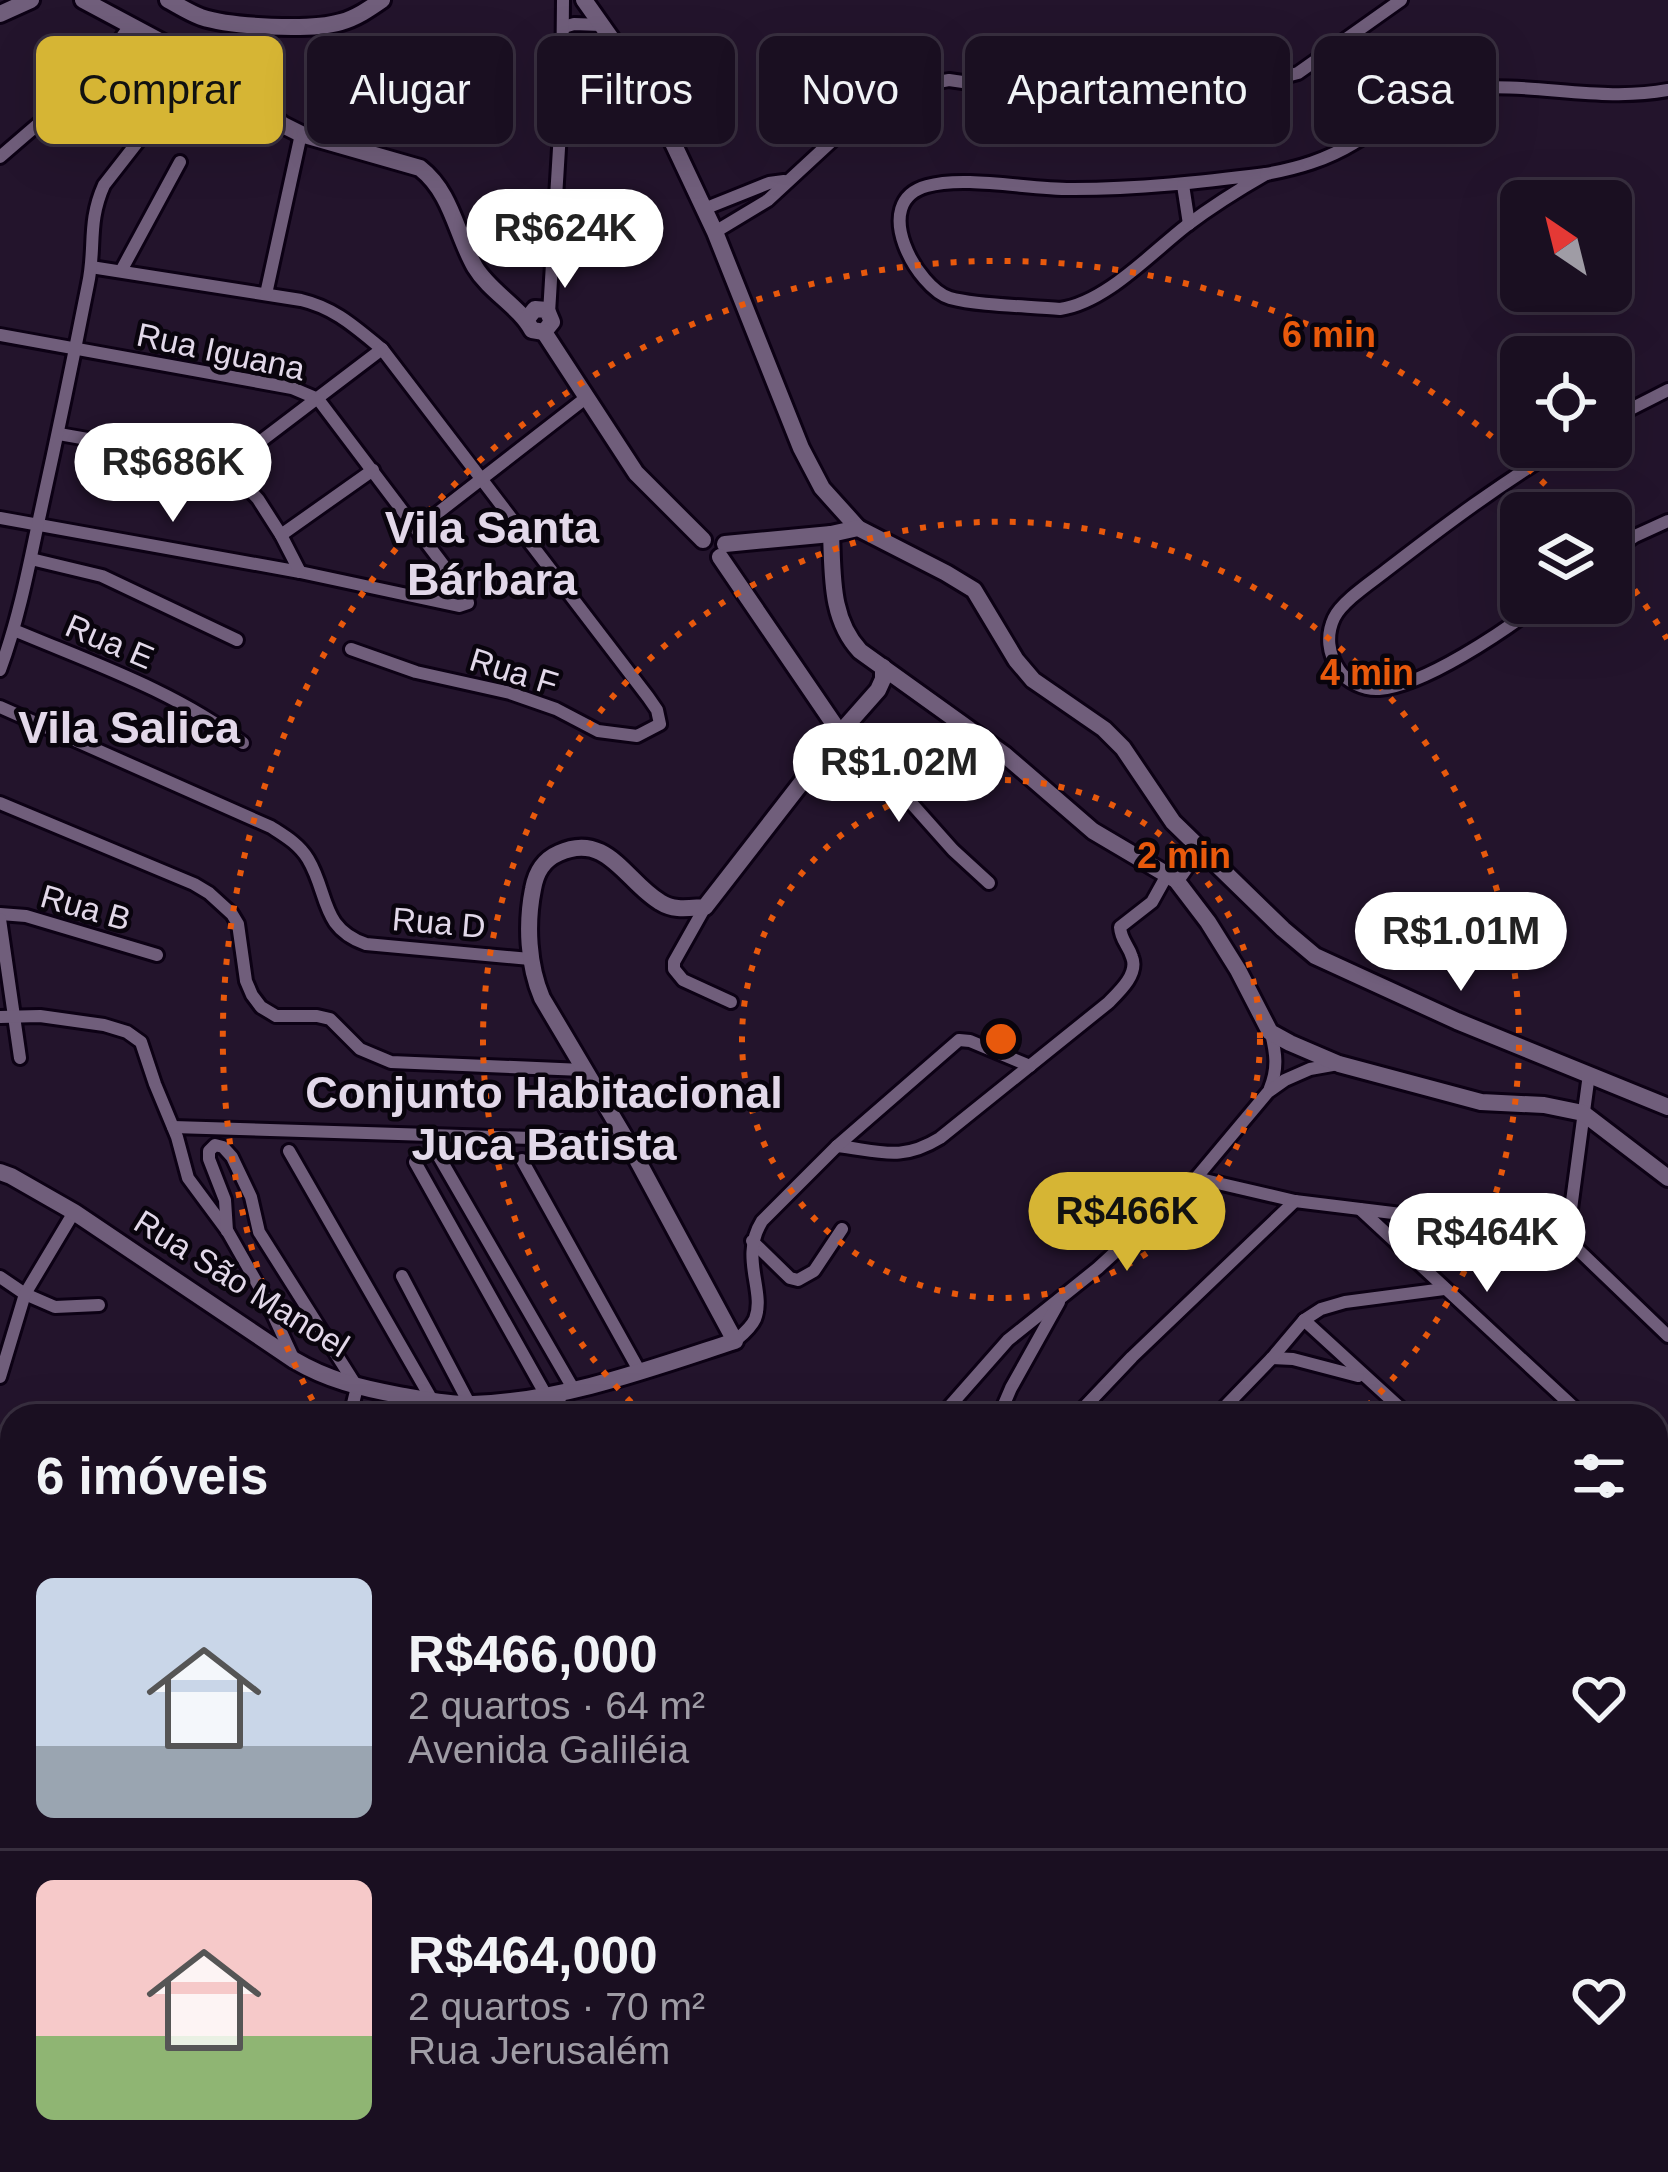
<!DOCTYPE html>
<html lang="pt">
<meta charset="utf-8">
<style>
:root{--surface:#1a0f21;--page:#271d2e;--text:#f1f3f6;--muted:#9f9ca5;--line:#382f3f;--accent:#d6b534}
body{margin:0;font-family:Helvetica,sans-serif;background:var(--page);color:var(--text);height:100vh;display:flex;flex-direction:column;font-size:45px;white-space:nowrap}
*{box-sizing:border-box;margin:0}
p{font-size:39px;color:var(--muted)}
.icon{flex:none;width:66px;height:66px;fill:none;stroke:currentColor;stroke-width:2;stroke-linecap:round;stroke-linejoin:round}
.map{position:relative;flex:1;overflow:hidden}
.drawer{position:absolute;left:0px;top:1404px;width:1668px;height:768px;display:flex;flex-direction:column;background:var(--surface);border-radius:36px 36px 0 0;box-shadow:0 12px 48px #0002,0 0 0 3px var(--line)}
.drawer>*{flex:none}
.guide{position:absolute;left:36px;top:36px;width:1596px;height:108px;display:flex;gap:24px}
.needle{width:78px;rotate:325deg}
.buttons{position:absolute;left:1500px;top:180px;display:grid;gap:24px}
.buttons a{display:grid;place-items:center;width:132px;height:132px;border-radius:18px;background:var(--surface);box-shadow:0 12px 48px #0002,0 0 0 3px var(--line);font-size:60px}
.price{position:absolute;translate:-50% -102px;padding:0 27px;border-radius:42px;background:#fff;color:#222;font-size:39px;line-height:78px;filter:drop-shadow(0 3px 6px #0008)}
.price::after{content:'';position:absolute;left:50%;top:72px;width:36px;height:27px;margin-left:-18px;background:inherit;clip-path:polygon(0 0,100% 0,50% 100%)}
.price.selected{background:var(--accent);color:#111}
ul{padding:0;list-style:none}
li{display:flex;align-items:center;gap:36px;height:300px;padding:0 36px}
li+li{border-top:3px solid var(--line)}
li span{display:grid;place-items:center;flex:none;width:336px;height:240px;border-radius:18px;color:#555}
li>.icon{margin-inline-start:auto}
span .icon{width:144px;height:144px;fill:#fffc;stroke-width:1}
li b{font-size:51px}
h2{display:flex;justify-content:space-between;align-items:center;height:144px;padding:0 36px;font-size:51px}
.tag{padding:0 42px;border-radius:18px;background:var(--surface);box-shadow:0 12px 48px #0002,0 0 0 3px var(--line);font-size:42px;line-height:108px}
.tag.selected{background:var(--accent);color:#111}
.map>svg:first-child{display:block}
</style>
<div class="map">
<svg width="1668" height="2172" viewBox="0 0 1668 2172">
<rect width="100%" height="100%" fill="#23142c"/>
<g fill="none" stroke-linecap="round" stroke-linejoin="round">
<g stroke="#176278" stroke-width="3">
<polyline points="1656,1699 1668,1700"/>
<polyline points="1283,2160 1367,2163 1374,2172"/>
<polyline points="1119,2172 1128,2160"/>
</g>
<g stroke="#0c0114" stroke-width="18">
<g id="minor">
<polyline points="564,27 574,24 601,25"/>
<polyline points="0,157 94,76 129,27"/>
<path d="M1266 174C1238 190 1211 207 1186 226 1150 254 1105 303 1060 309 1029 306 979 306 950 298 918 289 868 202 927 186 965 175 1032 190 1074 189 1138 189 1202 182 1266 174Z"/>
<path d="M1266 174C1298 168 1326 160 1354 143 1389 124 1420 93 1462 89 1530 81 1600 103 1668 90"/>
<polyline points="1183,185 1189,224"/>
<polyline points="704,209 769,183 784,181"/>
<polyline points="715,232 768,200 874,102 911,87 949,80 1025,91 1085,95 1260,83 1298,73 1401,0"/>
<path d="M91 267 301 300C335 308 355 327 382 349L648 697 657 710 660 724 637 736 598 731 556 709 510 693 416 672 351 649"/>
<polyline points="121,271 180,162"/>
<polyline points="266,294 301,134"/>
<polyline points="549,313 562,99 563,0"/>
<polyline points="0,335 292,388 318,399 466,595 468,603 459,606 300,572 0,518"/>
<polyline points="1611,419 1668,390"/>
<polyline points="59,434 224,463 258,499 281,535 300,572"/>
<polyline points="224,463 257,444 382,349"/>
<polyline points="417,529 587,397"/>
<polyline points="281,535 373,470"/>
<polyline points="1611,552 1635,536 1668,521"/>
<polyline points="31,559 102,576 237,640"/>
<path d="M1541 603C1504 631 1424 686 1379 689 1364 690 1347 682 1339 670 1328 654 1326 635 1334 618 1342 601 1373 581 1388 569 1445 525 1501 483 1562 447"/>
<path d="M14 630C92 663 175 691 243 743"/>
<path d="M0 670C17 624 27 576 37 528 55 447 72 365 88 284 96 247 87 223 104 185L200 62"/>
<path d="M0 707 271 827C285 836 299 844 308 859 329 894 320 928 366 944L530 959"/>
<polyline points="840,733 913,805 953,850 989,883"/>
<polyline points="0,803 194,884 209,893 232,914 238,924 246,981 252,995 261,1007 276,1016 317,1016 330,1019 360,1049 391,1062 583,1070"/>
<polyline points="705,907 674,962 674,969 683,980 731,1002"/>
<polyline points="0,914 26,916 157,955"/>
<polyline points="0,919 20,1058"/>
<polyline points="0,1017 40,1016 104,1025 127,1032 141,1042 155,1084 177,1137 188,1178 228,1232 266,1299 294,1360"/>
<path d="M1270 1088C1278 1068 1276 1054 1271 1033"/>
<polyline points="173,1127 627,1141"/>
<path d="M837 1146C880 1151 901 1162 940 1138L1108 1003C1119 992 1139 974 1132 957 1128 944 1121 941 1120 927L1152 902 1167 875"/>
<polyline points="289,1151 432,1400"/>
<polyline points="438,1155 574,1390"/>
<polyline points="522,1160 640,1372"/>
<polyline points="415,1162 547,1397"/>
<polyline points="1196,1178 1295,1201 1401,1214 1520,1225 1567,1239 1668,1336"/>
<polyline points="1360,1209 1583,1416"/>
<polyline points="227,1231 225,1200 209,1159 209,1151 215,1145 223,1147 232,1157 251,1197 259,1232 357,1387 350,1416"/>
<polyline points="1567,1239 1589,1074"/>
<polyline points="752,1241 790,1278 798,1280 814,1271 842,1229"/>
<polyline points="402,1276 470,1405"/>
<polyline points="0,1277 25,1294 55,1307 99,1305"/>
<polyline points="1304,1320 1409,1416"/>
<path d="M735 1341C742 1335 751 1328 755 1319 766 1291 739 1258 762 1221L837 1146 959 1040 970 1041 1030 1066"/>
<polyline points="1272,1358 1293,1359 1358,1376"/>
<polyline points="0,1377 25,1294 74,1212"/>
<polyline points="559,1394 561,1416"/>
<polyline points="941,1416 1008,1340 1098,1268 1196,1178 1268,1092 1285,1080 1310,1069 1338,1064"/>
<polyline points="999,1416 1011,1388 1059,1302"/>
<polyline points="1076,1416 1132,1357 1295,1201"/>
<polyline points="1216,1416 1272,1358 1304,1320 1321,1309 1345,1302 1444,1289"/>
<polyline points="1656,1556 1660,1587"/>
<polyline points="0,1586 12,1576"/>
<polyline points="0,1796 12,1790"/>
<polyline points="1656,1880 1668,1874"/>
<polyline points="0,1885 12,1878"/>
<polyline points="1656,1908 1668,1916"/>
<polyline points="0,1952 12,1945"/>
<polyline points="1656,1993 1668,1987"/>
<polyline points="0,2036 12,2036"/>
<polyline points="1656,2105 1668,2099"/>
<polyline points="0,2114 12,2110"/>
<polyline points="1589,2160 1601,2172"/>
<polyline points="324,2172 338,2160"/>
</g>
</g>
<g stroke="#0c0114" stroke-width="22">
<g id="tertiary">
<path d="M83 0 214 70 283 125 301 134 420 168C452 193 456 234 475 267 490 292 519 306 532 330L544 332"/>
<path d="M168 0C179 6 190 13 201 17 231 27 311 31 341 22 356 18 369 9 382 0"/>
<polyline points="584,0 637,75 657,109 715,232 801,448 822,488 858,528"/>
<polyline points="0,14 31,0"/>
<polyline points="527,319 535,309 547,310 552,322 544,332"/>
<polyline points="544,332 636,473 703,540"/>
<path d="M831 534C833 575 830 619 860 651L1005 755 1093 831 1176 880 1208 922 1238 970 1270 1032 1290 1043 1339 1064 1481 1102 1544 1105 1583 1113 1668 1178"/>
<polyline points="725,544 831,534 858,528 946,573 974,590 1016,660 1033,680 1104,729 1123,748 1173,822 1283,929 1315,956 1457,1021 1668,1107"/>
<polyline points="720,557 840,733"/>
<polyline points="1176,880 1198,849"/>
<path d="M0 1172 11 1176 74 1212 294 1360C328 1380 361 1388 399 1395 423 1399 449 1405 473 1404 563 1401 649 1369 735 1341L627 1141 542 998C528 965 526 924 533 889 536 872 543 860 559 853 607 831 626 882 660 902 674 911 688 908 705 907L840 733 878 690 883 679V667"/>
<polyline points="1656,1679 1668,1680"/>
<polyline points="1656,1721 1668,1722"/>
<polyline points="1040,2172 1053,2160"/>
<polyline points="1186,2172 1194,2160"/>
</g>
</g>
<use href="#minor" stroke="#705e7b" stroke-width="12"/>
<use href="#tertiary" stroke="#705e7b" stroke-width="16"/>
</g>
<g fill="none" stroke="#e8590c" stroke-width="6" stroke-dasharray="6 12">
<circle cx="1001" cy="1039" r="259"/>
<path d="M644 1415A518 518 0 1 1 1358 1415"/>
<path d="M321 1416A777 777 0 0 1 1569 509M1613 561A777 777 0 0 1 1667 639"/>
</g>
<g text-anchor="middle" stroke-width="9" stroke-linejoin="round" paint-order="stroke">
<g font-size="33" fill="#e2d8e9" stroke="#09040d">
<text transform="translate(221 351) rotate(12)" y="12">Rua Iguana</text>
<text transform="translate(110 641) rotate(23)" y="12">Rua E</text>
<text transform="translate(514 671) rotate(17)" y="12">Rua F</text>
<text transform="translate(86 907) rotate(16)" y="12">Rua B</text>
<text transform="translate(439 922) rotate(5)" y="12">Rua D</text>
<text transform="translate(242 1283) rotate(32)" y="12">Rua São Manoel</text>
</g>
<g font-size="45" font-weight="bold" fill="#e2d8e9" stroke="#09040d">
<text x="492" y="543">Vila Santa<tspan x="492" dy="52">Bárbara</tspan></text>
<text x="129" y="743">Vila Salica</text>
<text x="544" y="1108">Conjunto Habitacional<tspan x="544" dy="52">Juca Batista</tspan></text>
</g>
</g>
<circle cx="1001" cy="1039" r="18" fill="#e8590c" stroke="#09040d" stroke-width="6"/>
<g font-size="36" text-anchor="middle" font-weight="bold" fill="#e8590c" stroke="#09040d" stroke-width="9" stroke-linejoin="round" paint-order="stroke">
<text x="1329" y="347">6 min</text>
<text x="1367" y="685">4 min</text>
<text x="1184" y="868">2 min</text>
</g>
</svg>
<div class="buttons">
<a><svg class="needle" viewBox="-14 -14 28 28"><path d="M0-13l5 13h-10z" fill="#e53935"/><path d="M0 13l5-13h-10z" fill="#9f9ca5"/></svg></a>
<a><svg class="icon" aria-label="locate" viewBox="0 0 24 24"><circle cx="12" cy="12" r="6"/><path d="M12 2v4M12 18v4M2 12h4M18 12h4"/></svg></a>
<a><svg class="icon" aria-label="layers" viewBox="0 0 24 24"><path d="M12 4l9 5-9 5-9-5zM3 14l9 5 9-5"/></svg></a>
</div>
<b class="price" style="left:565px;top:291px">R$624K</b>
<b class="price" style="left:173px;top:525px">R$686K</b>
<b class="price" style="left:899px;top:825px">R$1.02M</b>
<b class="price" style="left:1461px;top:994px">R$1.01M</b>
<b class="price selected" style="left:1127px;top:1274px">R$466K</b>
<b class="price" style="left:1487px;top:1295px">R$464K</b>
<div class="guide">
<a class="tag selected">Comprar</a>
<a class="tag">Alugar</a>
<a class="tag">Filtros</a>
<a class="tag">Novo</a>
<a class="tag">Apartamento</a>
<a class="tag">Casa</a>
</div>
<section class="drawer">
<h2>6 imóveis<svg class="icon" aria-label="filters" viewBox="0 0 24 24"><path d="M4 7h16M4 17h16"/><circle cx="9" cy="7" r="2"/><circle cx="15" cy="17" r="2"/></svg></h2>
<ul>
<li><span style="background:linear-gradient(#c9d6e8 70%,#9aa5b1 0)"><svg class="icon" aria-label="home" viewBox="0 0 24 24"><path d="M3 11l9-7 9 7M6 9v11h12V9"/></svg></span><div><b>R$466,000</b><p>2 quartos · 64 m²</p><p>Avenida Galiléia</p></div><svg class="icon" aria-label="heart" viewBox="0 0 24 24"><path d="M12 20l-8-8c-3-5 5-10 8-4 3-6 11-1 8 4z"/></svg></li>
<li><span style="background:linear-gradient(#f6c9c9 65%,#8fb573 0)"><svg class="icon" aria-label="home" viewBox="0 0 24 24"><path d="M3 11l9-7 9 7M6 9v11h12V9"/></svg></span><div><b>R$464,000</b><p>2 quartos · 70 m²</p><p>Rua Jerusalém</p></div><svg class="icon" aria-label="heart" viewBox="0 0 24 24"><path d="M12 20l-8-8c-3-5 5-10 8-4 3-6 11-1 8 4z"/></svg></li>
</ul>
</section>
</div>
